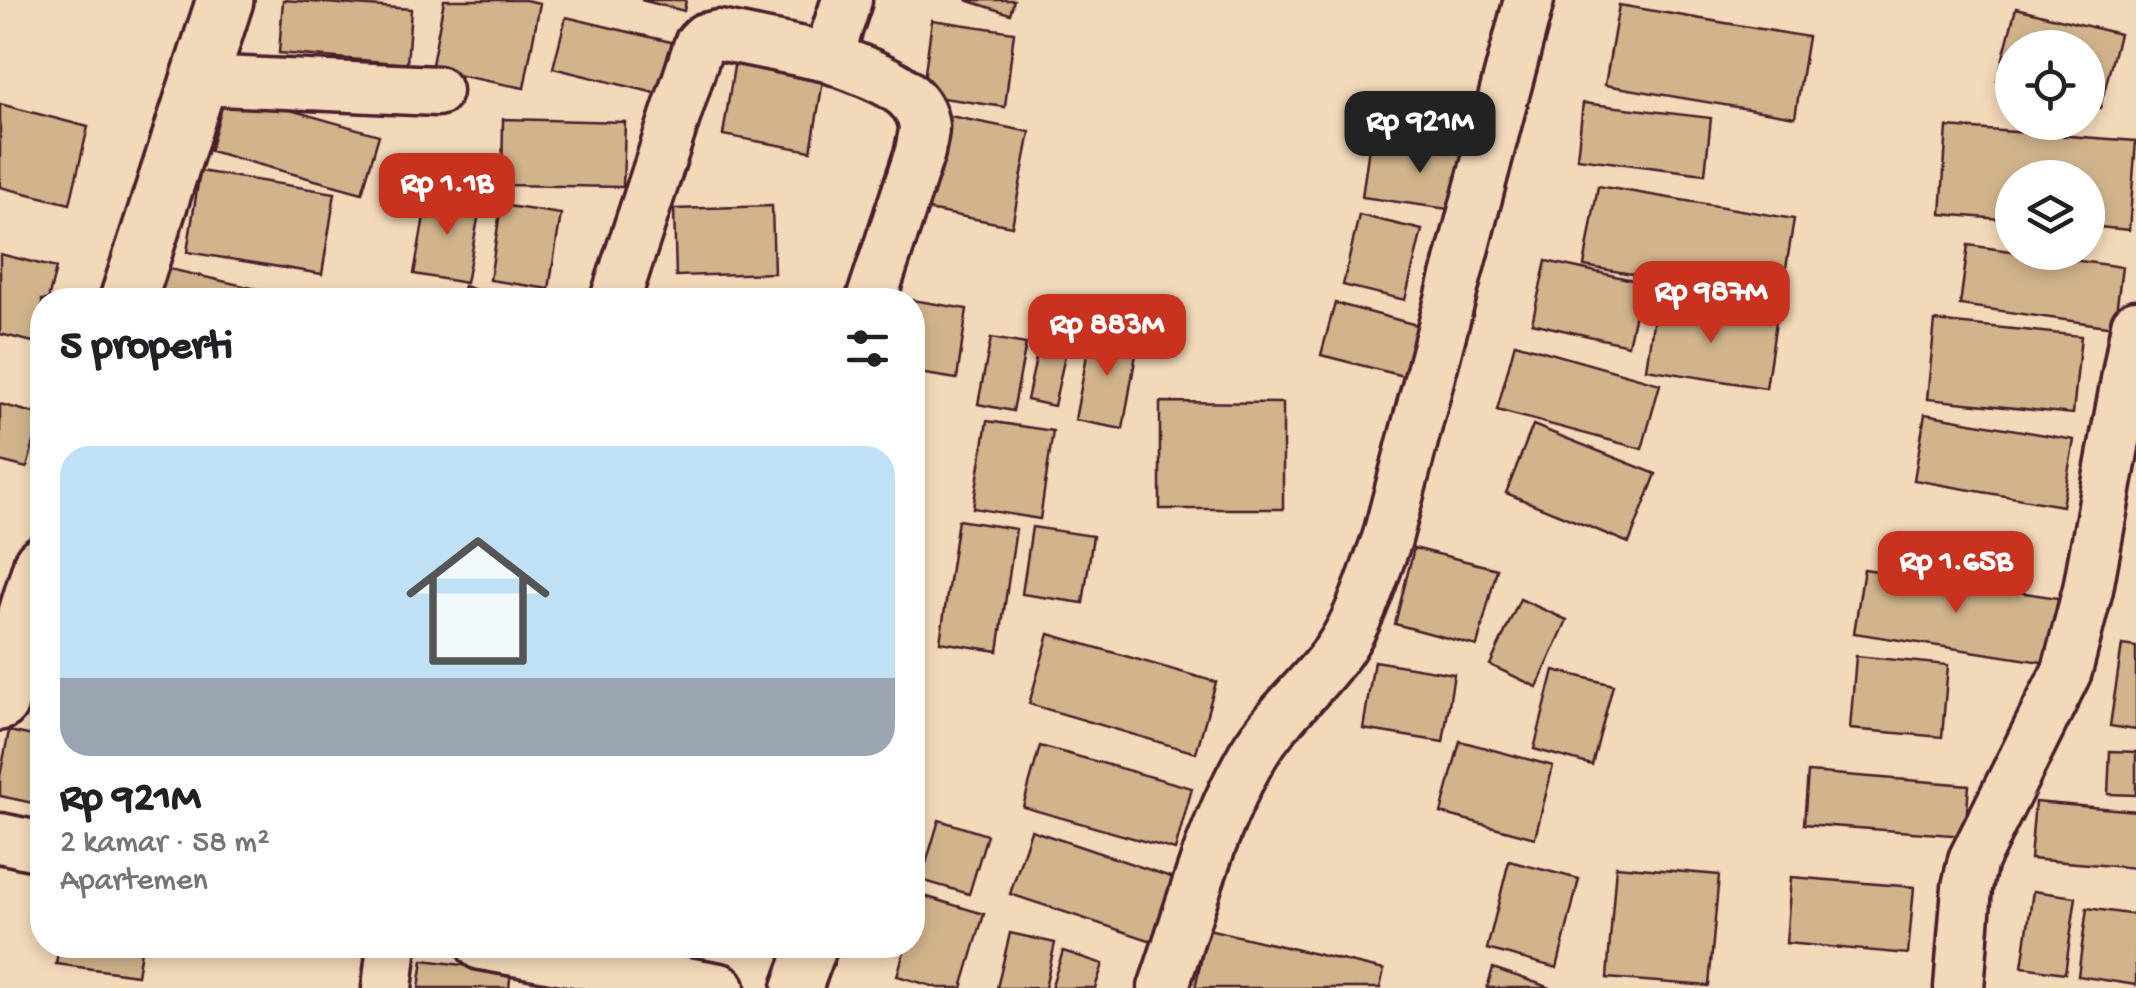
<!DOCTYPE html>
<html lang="id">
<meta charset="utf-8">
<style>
:root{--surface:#fff;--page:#f2f2f2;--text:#202124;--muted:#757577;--accent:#c8321e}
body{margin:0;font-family:"Gochi Hand",sans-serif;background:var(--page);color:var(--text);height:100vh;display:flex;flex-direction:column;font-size:38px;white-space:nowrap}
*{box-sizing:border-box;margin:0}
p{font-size:32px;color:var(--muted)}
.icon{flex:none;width:55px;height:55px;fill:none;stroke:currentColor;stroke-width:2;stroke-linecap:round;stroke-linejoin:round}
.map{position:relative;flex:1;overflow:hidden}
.panel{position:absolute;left:30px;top:288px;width:895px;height:670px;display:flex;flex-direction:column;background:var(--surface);border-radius:40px;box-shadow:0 5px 15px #0003}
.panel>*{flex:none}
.fabs{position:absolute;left:1995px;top:30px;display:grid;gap:20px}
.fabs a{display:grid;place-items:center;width:110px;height:110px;border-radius:50%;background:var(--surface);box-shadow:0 5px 15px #0003;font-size:50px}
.price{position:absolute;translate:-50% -85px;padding:0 22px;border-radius:20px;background:var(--accent);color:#fff;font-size:32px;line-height:65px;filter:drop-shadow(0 2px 5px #0008)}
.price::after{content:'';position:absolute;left:50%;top:60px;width:30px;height:22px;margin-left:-15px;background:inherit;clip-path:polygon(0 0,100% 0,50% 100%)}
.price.current{background:#222;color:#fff}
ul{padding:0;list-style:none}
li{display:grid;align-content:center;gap:20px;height:530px;padding:0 30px}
li span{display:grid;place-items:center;height:310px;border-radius:30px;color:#555}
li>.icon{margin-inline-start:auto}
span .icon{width:180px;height:180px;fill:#fffc;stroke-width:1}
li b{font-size:42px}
h2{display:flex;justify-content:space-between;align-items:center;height:120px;padding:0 30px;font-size:42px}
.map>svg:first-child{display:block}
</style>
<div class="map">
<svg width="2136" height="988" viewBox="0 0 2136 988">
<rect width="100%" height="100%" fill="#f2d9b9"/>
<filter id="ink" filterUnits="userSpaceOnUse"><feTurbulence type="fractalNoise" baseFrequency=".01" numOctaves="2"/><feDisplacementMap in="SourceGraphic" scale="20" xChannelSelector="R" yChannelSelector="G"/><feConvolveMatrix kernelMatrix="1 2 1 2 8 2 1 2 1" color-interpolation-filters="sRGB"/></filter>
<g filter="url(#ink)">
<g fill="#d1b48c" stroke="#4a1f2b" stroke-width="2.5">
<polygon points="283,0 411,9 407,64 279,53"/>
<polygon points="444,0 525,0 540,3 524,88 431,70"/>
<polygon points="641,0 686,0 684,11"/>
<polygon points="966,0 1014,0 1010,14"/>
<polygon points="1619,5 1808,37 1795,117 1605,85"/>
<polygon points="2016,8 2119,34 2100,108 2088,104 2088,48 2012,48 2012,85 1997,81"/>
<polygon points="566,17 675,43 663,95 553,68"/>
<polygon points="932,20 1014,32 1005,107 922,95"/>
<polygon points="736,54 825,69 811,151 723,135"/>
<polygon points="226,92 379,135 362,193 210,151"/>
<polygon points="1583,103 1711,118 1705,174 1577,158"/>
<polygon points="0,104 88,127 70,204 0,187"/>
<polygon points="940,114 1030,132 1012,226 923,209"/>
<polygon points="503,119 625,122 623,187 502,185"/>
<polygon points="1947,127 2136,141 2129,230 2088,226 2088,178 2012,178 2012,220 1941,214"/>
<polygon points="1370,140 1478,156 1470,212 1362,197"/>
<polygon points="200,171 335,193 322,274 187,252"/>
<polygon points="1598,186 1794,219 1781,299 1584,266"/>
<polygon points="428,193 481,203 466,283 414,274"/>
<polygon points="501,205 561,214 549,289 490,280"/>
<polygon points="772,206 774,273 676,276 674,209"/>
<polygon points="1359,215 1422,230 1405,300 1343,285"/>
<polygon points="1968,245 2122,267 2114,327 1960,305"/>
<polygon points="0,254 56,268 48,300 42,300 42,322 37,343 0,334"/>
<polygon points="1546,261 1642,282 1628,345 1532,323"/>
<polygon points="161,267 305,300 154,300"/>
<polygon points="464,286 505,300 459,300"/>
<polygon points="912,300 967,309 957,379 912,372"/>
<polygon points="1335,303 1424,327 1411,378 1321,355"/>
<polygon points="1656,303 1776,322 1766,388 1646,369"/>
<polygon points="1935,321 2081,336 2073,414 1927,399"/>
<polygon points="1092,328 1139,337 1123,429 1075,420"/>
<polygon points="1042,330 1069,337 1054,406 1027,400"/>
<polygon points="991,338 1026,344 1013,411 978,404"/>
<polygon points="1515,343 1660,384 1642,449 1497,410"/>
<polygon points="1160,402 1283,403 1283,509 1160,509"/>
<polygon points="0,404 41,415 27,468 0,461"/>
<polygon points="1925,414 2074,440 2062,506 1914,480"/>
<polygon points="987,421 1053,431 1040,519 973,508"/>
<polygon points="1533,425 1656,474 1629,543 1506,493"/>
<polygon points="958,520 1016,529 998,651 940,642"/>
<polygon points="1032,527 1093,536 1083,603 1022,594"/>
<polygon points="1414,548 1497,569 1477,646 1395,624"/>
<polygon points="1864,569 2058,598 2048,663 1854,633"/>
<polygon points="1520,599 1567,620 1537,687 1490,665"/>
<polygon points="1049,634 1216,682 1196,753 1029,704"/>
<polygon points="2122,645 2136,647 2136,730 2110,726"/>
<polygon points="1856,656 1948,665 1942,737 1850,729"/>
<polygon points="1374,661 1454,674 1443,742 1363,729"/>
<polygon points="1554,670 1613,685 1592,765 1534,749"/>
<polygon points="9,731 42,738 42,805 0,796 0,776"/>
<polygon points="1460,741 1553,766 1535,838 1441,813"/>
<polygon points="1040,746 1192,788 1175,850 1023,807"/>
<polygon points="2110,751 2136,752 2136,795 2108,794"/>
<polygon points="1808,772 1969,785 1965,836 1804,824"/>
<polygon points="2035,802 2136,811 2136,868 2030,859"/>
<polygon points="939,820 987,835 969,894 921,880"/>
<polygon points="1031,830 1177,879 1155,942 1010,894"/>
<polygon points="1509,861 1579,879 1557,968 1487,949"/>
<polygon points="1616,866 1719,875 1709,986 1607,978"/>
<polygon points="1791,877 1914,887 1908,954 1786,943"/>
<polygon points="2033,891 2076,897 2065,973 2022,967"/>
<polygon points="921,895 984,914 962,988 939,988 897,976 906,945 912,945 912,924"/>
<polygon points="2087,908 2136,915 2136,985 2078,976"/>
<polygon points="1208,929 1384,970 1380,988 1195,988"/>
<polygon points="1010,933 1055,943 1045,988 997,988"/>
<polygon points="59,945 142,945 137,975 56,964"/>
<polygon points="1063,951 1103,964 1095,988 1051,988"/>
<polygon points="423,960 511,971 509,988 419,988"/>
<polygon points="1493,968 1551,988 1487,988"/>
</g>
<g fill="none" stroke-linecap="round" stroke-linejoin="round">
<g stroke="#4a1f2b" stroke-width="55">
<g id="minor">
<path d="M828 57C860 71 921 85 924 127 924 135 921 144 920 152L871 300"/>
<polyline points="199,80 437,91"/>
<polyline points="615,300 699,44 705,38 719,35 828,57 847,0"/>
<polyline points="0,838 42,847"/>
<polyline points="481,945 720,988"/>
<polyline points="387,988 392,945"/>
<polyline points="797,988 813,945"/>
<path d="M1163 988C1189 914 1209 834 1247 765 1270 721 1309 691 1338 651 1361 618 1373 576 1387 539L1529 0"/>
<polyline points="1959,988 1967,887 1973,860 2067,671 2088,589 2136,325"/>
</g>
</g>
<g stroke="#4a1f2b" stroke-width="62">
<g id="tertiary">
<polyline points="128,300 225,0"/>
<polyline points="0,702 42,564"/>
</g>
</g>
<use href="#minor" stroke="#f2d9b9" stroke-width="48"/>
<use href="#tertiary" stroke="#f2d9b9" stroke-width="55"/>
</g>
</g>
</svg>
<div class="fabs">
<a><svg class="icon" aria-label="locate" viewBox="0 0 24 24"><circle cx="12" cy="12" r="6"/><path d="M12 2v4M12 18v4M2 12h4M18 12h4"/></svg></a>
<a><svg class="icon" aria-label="layers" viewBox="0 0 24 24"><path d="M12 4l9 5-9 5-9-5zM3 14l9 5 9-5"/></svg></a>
</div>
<b class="price current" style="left:1420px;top:176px">Rp 921M</b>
<b class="price" style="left:447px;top:238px">Rp 1.1B</b>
<b class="price" style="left:1711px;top:346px">Rp 987M</b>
<b class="price" style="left:1107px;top:379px">Rp 883M</b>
<b class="price" style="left:1956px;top:616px">Rp 1.65B</b>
<section class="panel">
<h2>5 properti<svg class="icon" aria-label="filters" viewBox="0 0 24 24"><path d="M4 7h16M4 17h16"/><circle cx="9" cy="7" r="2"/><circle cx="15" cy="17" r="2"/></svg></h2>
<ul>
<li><span style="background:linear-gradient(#bfe0f5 75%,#9aa5b1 0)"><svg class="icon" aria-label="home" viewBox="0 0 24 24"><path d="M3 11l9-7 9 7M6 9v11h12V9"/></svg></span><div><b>Rp 921M</b><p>2 kamar · 58 m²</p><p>Apartemen</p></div></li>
</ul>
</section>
</div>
